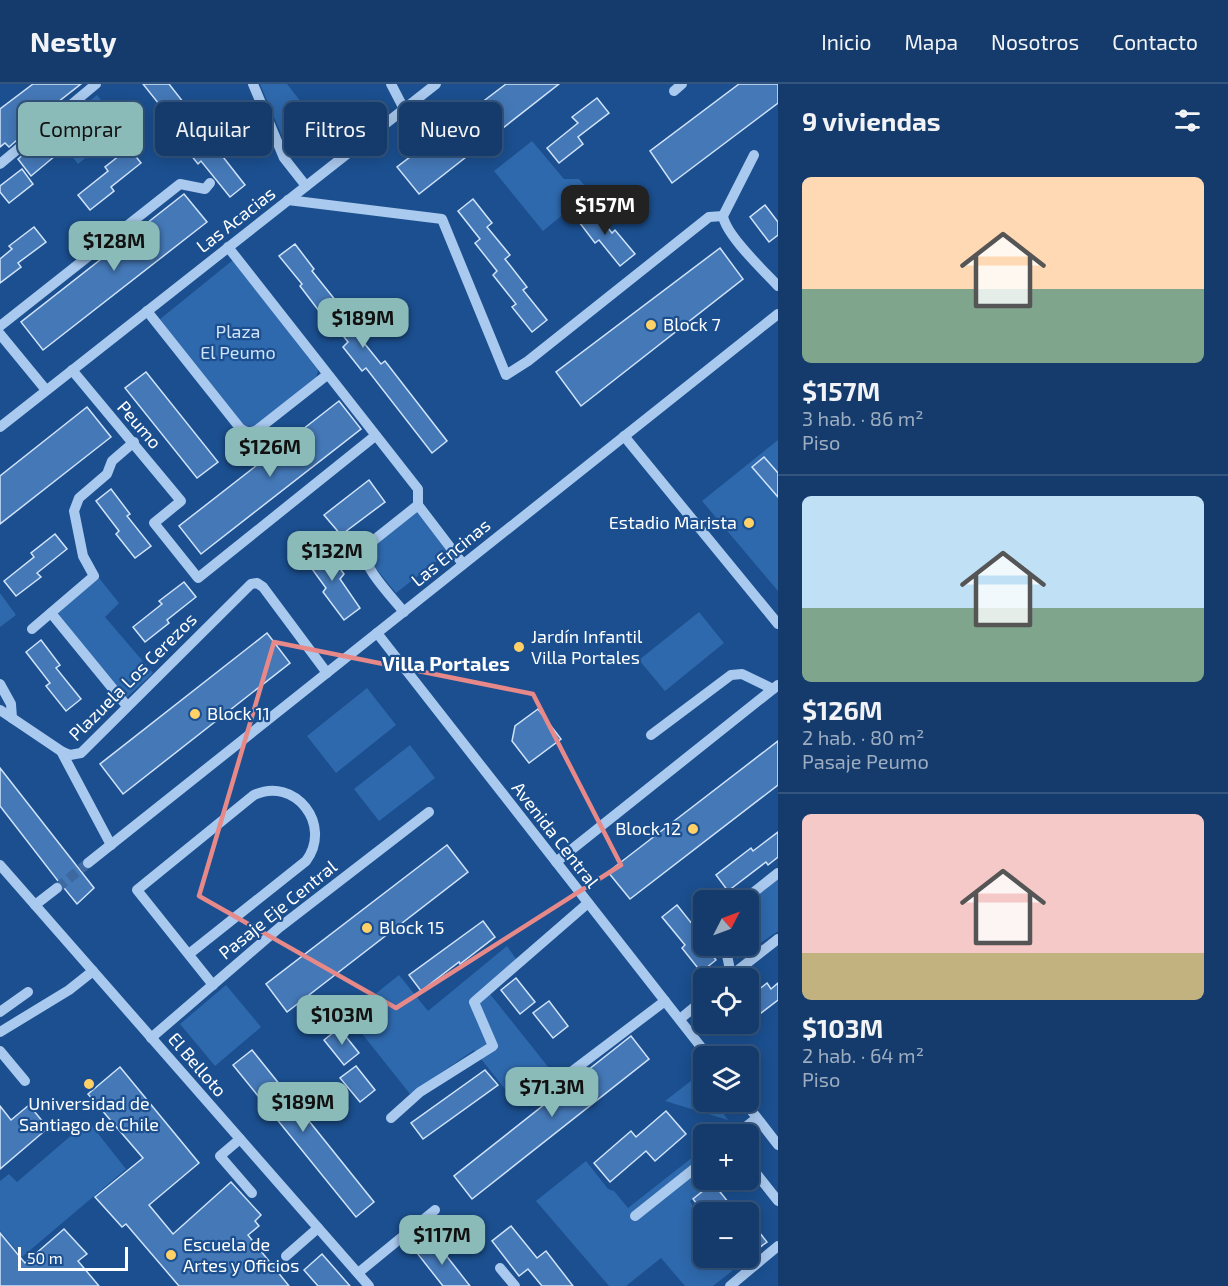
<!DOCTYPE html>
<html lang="es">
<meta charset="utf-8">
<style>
:root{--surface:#143b6b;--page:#1d4271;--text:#f1f3f6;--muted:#9dadc1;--line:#33557e;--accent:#8bbbb9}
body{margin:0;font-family:"Exo 2",sans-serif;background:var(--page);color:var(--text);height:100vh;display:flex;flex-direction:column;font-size:22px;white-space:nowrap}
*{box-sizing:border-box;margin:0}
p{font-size:20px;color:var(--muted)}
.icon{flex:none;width:33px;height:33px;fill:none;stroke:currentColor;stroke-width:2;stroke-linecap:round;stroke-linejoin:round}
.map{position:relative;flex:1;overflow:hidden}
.sheet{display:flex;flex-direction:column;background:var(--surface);width:450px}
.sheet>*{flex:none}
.hud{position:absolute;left:18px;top:18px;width:570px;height:54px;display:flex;gap:12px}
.needle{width:39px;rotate:48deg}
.buttons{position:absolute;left:693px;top:806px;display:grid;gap:12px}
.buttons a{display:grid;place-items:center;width:66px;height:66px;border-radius:9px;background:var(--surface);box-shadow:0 3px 15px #0003,0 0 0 2px var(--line);font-size:30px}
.scale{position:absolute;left:18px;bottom:15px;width:110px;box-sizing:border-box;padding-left:6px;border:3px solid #fff;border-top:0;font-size:16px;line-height:21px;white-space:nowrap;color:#fff;-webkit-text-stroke:4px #1b4f8f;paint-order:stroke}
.price{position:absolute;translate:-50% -51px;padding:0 14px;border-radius:12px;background:var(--accent);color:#111;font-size:20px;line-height:39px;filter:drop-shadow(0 2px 3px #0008)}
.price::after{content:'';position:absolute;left:50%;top:36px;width:18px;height:14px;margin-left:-9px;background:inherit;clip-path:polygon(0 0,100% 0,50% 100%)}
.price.selected{background:#222;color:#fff}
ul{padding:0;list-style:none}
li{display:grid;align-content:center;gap:12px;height:318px;padding:0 24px}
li+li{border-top:2px solid var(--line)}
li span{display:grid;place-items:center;height:186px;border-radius:9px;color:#555}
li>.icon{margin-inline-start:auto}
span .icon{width:108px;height:108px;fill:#fffc;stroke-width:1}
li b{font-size:26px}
h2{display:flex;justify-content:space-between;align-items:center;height:72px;padding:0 24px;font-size:26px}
.tag{padding:0 21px;border-radius:9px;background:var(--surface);box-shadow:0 3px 15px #0003,0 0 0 2px var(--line);font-size:21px;line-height:54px}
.tag.selected{background:var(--accent);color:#111}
header{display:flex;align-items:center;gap:36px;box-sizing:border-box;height:84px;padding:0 30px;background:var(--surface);border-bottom:2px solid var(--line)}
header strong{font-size:28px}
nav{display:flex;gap:33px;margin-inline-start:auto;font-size:21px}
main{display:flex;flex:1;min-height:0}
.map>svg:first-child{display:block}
</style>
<header>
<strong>Nestly</strong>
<nav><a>Inicio</a><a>Mapa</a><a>Nosotros</a><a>Contacto</a></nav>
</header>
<main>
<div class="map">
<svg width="778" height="1202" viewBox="0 0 778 1202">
<rect width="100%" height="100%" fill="#1b4f8f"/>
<g fill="#2e69ad">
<polygon points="260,0 287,0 320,42 288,66"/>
<polygon points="97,11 123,44 78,80 52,47"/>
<polygon points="532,57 564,95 579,95 590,108 543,147 494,87"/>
<polygon points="233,176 318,286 316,294 255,343 244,342 159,236"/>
<polygon points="778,356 778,507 702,417"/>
<polygon points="417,427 450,467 396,509 370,477 367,466"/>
<polygon points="99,494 119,519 105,533 153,589 125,615 58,529"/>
<polygon points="0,509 16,531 0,543"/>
<polygon points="699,528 724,559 665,607 639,576"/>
<polygon points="367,604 396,641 336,689 307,652"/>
<polygon points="410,661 435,694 379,737 354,705"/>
<polygon points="778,794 778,847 737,875 733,861 748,861 749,819"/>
<polygon points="507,862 521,882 490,910 553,989 516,1019 474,966 410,1010 348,932 399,891 428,927"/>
<polygon points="226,901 261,943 215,982 180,940"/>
<polygon points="696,993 703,1003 704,1017 714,1017 728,1036 665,1017"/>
<polygon points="88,1037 126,1085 22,1173 0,1147 0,1097 9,1090 17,1098"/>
<polygon points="703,1065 704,1095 717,1095 690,1117 703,1140 704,1173 723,1173 732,1187 713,1202 685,1202 661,1174 626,1202 609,1202 536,1117 586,1077 608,1105 614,1107 628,1124"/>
</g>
<g fill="#4478b7" stroke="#cfe3fa" stroke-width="1.5">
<polygon points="33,0 81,0 30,40 32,43 9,63 5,59 0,63 0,25"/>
<polygon points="143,0 169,0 191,28 185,32 213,68 216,64 245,101 230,113 201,77 198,80 169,44 175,40"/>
<polygon points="506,0 559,0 419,110 397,83"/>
<polygon points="739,0 778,0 778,19 672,99 650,67"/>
<polygon points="597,14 609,29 578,53 583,60 559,79 547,64 578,39 572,33"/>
<polygon points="42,55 55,72 31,92 18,75"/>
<polygon points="129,64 141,79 111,103 114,107 90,126 78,111 108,87 105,83"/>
<polygon points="22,85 33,100 9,119 0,108 0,102"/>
<polygon points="184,110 207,138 43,266 21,238"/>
<polygon points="473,115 492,139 487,143 510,171 505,175 527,203 523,206 547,236 532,248 512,223 516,220 493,191 497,187 475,159 480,155 458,127"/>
<polygon points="765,121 778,138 778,151 769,158 750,133"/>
<polygon points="591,122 612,149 615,146 635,170 620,182 599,156 595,159 576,134"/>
<polygon points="34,143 46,158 18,179 21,183 0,199 0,175 12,165 9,162"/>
<polygon points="295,160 314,185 312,187 336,217 339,215 358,239 352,244 381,280 385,277 447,357 432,369 366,284 362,287 343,263 348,258 322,225 319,227 300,202 302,200 279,172"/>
<polygon points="720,164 743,195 581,322 556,288"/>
<polygon points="146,288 218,378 197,394 125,304"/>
<polygon points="339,317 361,345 201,470 179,442"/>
<polygon points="87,323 111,353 0,440 0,392"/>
<polygon points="764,373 778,389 778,413 752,383"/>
<polygon points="369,396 385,418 341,451 324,431"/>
<polygon points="111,405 130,430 127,432 151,462 135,474 116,450 119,447 96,417"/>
<polygon points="55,450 67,465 37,489 41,493 16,512 4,497 34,473 31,469"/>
<polygon points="322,460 344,490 340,495 360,524 344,536 323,508 326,504 304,474"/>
<polygon points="184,498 196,513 167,536 169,539 145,558 133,543 162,520 159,517"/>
<polygon points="267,549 290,579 123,710 100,680"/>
<polygon points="41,556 60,581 56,584 81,615 66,627 46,602 50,599 26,568"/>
<polygon points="538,625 561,655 529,679 512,657 515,642"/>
<polygon points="778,657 778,701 630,815 608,788"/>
<polygon points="0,684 94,804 77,820 64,804 63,799 58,797 0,722"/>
<polygon points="778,748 778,773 768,781 766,778 728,807 716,791 751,764 753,767"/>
<polygon points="447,761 468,788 287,928 266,900"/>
<polygon points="677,821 697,846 694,848 716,876 701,888 682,864 685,861 662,833"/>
<polygon points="483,837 495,853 460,880 459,878 421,907 409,891"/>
<polygon points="516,894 535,918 520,930 501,906"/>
<polygon points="767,899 771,905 778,899 778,916 748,939 748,914"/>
<polygon points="549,917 568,942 553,954 533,929"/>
<polygon points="339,944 359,969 344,981 324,956"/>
<polygon points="631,952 649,975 472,1115 454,1092"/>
<polygon points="252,966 374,1118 356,1133 233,981"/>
<polygon points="356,982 375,1006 360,1018 340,994"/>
<polygon points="120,983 199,1079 149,1121 173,1150 231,1098 261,1131 255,1137 259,1142 248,1151 289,1202 179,1202 126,1140 122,1143 95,1113 143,1074 88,1010"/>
<polygon points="485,986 498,1001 423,1055 411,1039"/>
<polygon points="29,1021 48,1044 0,1085 0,1022 11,1036"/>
<polygon points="666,1027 686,1050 655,1077 646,1067 610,1098 594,1079 631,1047 636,1053"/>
<polygon points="713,1099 736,1128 703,1128 693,1115"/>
<polygon points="748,1134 767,1158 748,1172"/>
<polygon points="511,1142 537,1174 546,1167 573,1202 542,1202 528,1185 519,1192 492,1157"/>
<polygon points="64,1145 87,1170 78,1177 99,1202 0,1202 0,1149 25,1179"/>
<polygon points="434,1156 470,1202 443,1202 417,1169"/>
<polygon points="322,1170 350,1202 318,1202 304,1186"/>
</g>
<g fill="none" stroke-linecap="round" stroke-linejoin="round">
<polyline stroke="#3d69a0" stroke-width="10" stroke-dasharray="10 5" stroke-linecap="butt" points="57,804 88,779"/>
<g stroke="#a9c9ee" stroke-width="10">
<polyline points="253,0 284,74 306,102"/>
<polyline points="391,0 404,25"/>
<polyline points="674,7 682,0"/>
<path d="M754 71 723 132C726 151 763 186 778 202"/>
<polyline points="0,80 96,0"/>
<polyline points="288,116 442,135 506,291 528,277 709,133 723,132"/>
<polyline points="228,163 418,405 418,421 463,480"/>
<path d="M147 227 240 344C246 349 250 349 257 346L327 291"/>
<polyline points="0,242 180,100 205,105 210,99"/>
<polyline points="0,250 46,306"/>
<polyline points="72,286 181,417 154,439 198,494 375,352"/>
<polyline points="0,343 436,0"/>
<polyline points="624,352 778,540"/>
<path d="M404 528C392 513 361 482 364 464L418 421"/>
<polyline points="51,529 127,622"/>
<polyline points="32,545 94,492 83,472 74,427 79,414 107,390 112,377 134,358"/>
<polyline points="377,549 708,972"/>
<polyline points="0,600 11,620 12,634"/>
<polyline points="0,626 61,667 70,671 81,669 251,500 257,499 263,503 327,589"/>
<polyline points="651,651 731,591 742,590 773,605"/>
<polyline points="61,667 111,761"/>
<polyline points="556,778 778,601"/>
<polyline points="88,779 778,230"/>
<polyline points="0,781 369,1202"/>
<polyline points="744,816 778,789"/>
<polyline points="35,821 57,804"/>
<polyline points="725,861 731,891"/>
<path d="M189 870 306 777C333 741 295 692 254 711L137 806 213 901"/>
<polyline points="728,894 778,855"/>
<polyline points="0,928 28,908"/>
<polyline points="680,935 704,915"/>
<polyline points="0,948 69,906 93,887"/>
<polyline points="151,954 280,843 429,728"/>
<polyline points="0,967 25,997"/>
<polyline points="550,1004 665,917"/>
<polyline points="744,1017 778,1061"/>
<polyline points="391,1034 420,1008 493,962 474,918 588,819"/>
<polyline points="737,1050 757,1034"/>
<polyline points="240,1055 220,1072 252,1109"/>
<polyline points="748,1079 778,1117"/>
<polyline points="635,1132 704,1077"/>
<polyline points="286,1172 318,1144"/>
<polyline points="500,1184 515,1202"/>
<polyline points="358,1189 435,1126"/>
<polyline points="730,1202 778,1162"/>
</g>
</g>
<path fill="none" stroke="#e88989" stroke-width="4.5" stroke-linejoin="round" d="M274 558 533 610 621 781 396 924 199 812Z"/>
<g fill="#ffd166" stroke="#1b4f8f" stroke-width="2">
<circle cx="651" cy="241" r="6"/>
<circle cx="749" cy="439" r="6"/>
<circle cx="519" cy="563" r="6"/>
<circle cx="195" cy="630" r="6"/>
<circle cx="693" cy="745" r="6"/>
<circle cx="367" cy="844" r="6"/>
<circle cx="89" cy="1000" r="6"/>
<circle cx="171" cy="1171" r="6"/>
</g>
<g text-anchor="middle" stroke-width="4.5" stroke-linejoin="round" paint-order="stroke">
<g font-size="18" fill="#fff" stroke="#1b4f8f">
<text transform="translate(236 136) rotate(-38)" y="6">Las Acacias</text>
<text transform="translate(139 341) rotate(49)" y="6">Peumo</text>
<text transform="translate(451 469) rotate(-39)" y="6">Las Encinas</text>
<text transform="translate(133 593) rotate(-45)" y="6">Plazuela Los Cerezos</text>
<text transform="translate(555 751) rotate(52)" y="6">Avenida Central</text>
<text transform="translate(278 826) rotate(-39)" y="6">Pasaje Eje Central</text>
<text transform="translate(197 981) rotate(49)" y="6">El Belloto</text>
</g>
<g font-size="18" fill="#fff" stroke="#1b4f8f" text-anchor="start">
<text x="663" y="247">Block 7</text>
<text x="737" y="445" text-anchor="end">Estadio Marista</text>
<text x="531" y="559">Jardín Infantil<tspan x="531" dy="21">Villa Portales</tspan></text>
<text x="207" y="636">Block 11</text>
<text x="681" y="751" text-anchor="end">Block 12</text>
<text x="379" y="850">Block 15</text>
<text x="89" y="1026" text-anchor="middle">Universidad de<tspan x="89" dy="21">Santiago de Chile</tspan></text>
<text x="183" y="1167">Escuela de<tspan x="183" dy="21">Artes y Oficios</tspan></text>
</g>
<g font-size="18" fill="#cfe3fa" stroke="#1b4f8f">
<text x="238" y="254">Plaza<tspan x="238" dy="21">El Peumo</tspan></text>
</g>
<g font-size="20" font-weight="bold" fill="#fff" stroke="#1b4f8f">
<text x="446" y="587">Villa Portales</text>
</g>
</g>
</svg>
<div class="buttons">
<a><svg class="needle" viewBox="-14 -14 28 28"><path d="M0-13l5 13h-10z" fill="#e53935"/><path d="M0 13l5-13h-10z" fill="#9dadc1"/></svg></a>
<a><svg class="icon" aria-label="locate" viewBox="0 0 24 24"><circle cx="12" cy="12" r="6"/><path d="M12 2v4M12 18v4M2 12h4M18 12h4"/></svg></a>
<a><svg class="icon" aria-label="layers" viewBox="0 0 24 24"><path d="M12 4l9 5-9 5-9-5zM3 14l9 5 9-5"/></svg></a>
<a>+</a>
<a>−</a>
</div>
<div class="scale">50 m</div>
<b class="price selected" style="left:605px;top:152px">$157M</b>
<b class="price" style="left:114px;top:188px">$128M</b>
<b class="price" style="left:363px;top:265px">$189M</b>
<b class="price" style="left:270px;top:394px">$126M</b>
<b class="price" style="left:332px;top:498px">$132M</b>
<b class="price" style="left:342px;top:962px">$103M</b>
<b class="price" style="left:552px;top:1034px">$71.3M</b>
<b class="price" style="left:303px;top:1049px">$189M</b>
<b class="price" style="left:442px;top:1182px">$117M</b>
<div class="hud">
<a class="tag selected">Comprar</a>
<a class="tag">Alquilar</a>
<a class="tag">Filtros</a>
<a class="tag">Nuevo</a>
</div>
</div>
<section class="sheet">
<h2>9 viviendas<svg class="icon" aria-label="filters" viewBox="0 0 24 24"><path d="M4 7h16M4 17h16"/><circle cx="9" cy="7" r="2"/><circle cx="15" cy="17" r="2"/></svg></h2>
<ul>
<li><span style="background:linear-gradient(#ffd9b3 60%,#7fa58c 0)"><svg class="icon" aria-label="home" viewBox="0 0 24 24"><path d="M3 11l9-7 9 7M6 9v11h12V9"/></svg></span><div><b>$157M</b><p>3 hab. · 86 m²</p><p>Piso</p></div></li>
<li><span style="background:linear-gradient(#bfe0f5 60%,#7fa58c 0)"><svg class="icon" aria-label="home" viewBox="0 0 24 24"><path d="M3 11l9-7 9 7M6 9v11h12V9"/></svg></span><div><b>$126M</b><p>2 hab. · 80 m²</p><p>Pasaje Peumo</p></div></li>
<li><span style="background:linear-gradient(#f6c9c9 75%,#c2b280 0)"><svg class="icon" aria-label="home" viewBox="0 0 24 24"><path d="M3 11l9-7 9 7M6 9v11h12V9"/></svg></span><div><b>$103M</b><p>2 hab. · 64 m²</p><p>Piso</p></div></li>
</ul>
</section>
</main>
